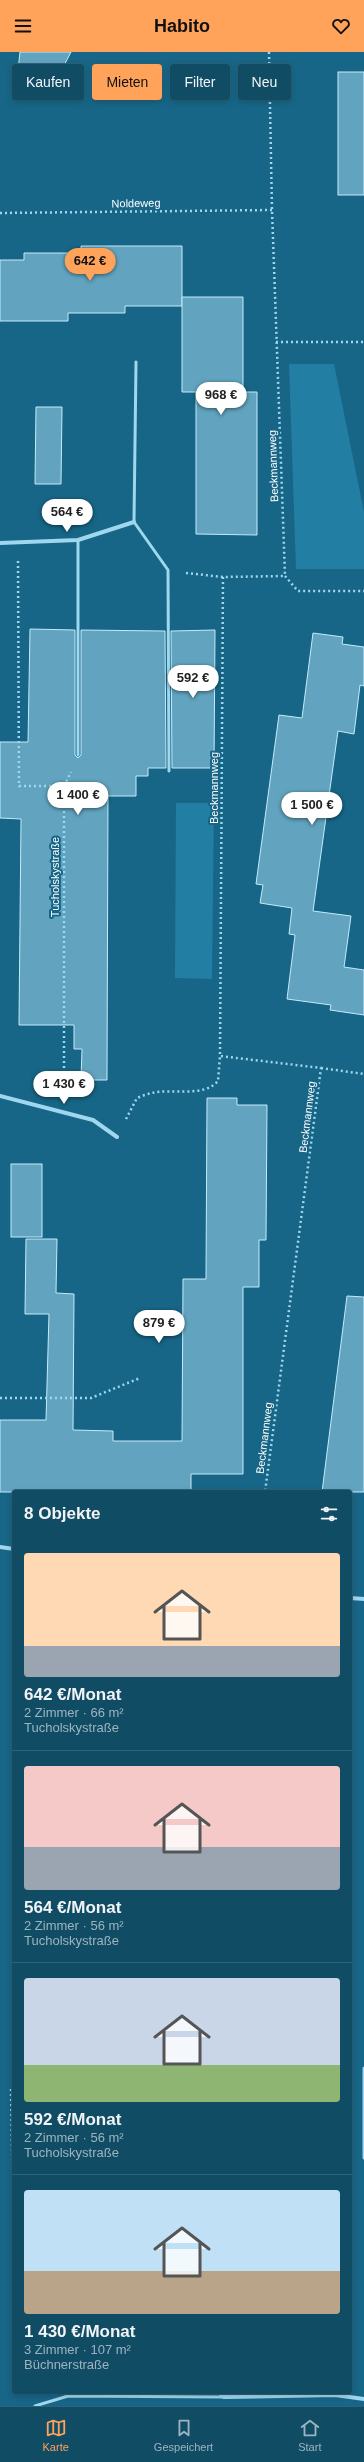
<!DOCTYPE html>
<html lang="de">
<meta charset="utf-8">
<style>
:root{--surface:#114c65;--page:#1a536b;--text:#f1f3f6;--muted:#9cb4bf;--line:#306379;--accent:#ffa35a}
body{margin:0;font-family:Helvetica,sans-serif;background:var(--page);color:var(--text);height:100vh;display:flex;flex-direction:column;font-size:15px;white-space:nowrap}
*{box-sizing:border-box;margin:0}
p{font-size:13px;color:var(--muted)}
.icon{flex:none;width:22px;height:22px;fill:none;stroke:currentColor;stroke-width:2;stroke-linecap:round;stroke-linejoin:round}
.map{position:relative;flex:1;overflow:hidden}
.sheet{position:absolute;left:12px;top:1438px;width:340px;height:904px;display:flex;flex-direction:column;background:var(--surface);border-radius:4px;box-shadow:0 2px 6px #0003,0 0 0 1px var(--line)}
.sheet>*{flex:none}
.banner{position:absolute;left:12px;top:12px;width:340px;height:36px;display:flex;gap:8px}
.price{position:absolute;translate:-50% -34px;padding:0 9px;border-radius:14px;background:#fff;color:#222;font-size:13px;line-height:26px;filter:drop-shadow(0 1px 2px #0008)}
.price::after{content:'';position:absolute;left:50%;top:24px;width:12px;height:9px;margin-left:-6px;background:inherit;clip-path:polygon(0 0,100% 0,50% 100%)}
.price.active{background:var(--accent);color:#111}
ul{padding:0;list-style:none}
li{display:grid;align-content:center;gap:8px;height:212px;padding:0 12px}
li+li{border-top:1px solid var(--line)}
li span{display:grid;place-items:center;height:124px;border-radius:4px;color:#555}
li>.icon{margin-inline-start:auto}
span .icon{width:72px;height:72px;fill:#fffc;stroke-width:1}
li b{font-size:17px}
h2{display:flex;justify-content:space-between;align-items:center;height:48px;padding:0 12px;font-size:17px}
.chip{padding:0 14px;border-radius:4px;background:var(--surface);box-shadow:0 2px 6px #0003,0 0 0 1px var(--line);font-size:14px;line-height:36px}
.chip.active{background:var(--accent);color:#111}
header{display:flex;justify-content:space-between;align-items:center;height:52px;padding:0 12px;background:var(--accent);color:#111;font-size:18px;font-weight:700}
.dock{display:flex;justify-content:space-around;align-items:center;height:56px;border-top:1px solid var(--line);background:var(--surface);font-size:11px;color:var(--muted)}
.dock a{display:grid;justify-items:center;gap:2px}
.dock .active{color:var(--accent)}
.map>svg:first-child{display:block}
</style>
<header><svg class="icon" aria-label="menu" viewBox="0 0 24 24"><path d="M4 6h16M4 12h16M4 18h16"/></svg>Habito<svg class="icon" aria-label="heart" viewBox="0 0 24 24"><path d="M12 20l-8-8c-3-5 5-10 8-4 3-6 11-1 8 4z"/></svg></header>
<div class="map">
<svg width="364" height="2354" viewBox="0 0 364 2354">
<rect width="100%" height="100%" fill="#176687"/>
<g fill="#227fa3">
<polygon points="289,312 334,312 364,460 364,517 296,517"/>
<polygon points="176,751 214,751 212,927 175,926"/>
</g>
<g fill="#62a4bf" stroke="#c3ebfa">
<polygon points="20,0 71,0 55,31 17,27"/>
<rect x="338" y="20" width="26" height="123"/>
<polygon points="81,194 182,194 182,254 125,254 125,261 68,261 68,269 0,269 0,208 24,208 24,201 81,201"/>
<polygon points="182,245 243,245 243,340 257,340 257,483 196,482 196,340 182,340"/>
<polygon points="36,355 62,355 61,432 35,432"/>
<polygon points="30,577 75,578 75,703 78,706 81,703 81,578 165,579 166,716 148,716 148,724 136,724 136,744 108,744 107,1028 81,1028 82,997 74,997 74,973 19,973 21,767 0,766 0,690 28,690"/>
<polygon points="215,578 214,716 172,716 171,579"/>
<polygon points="313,581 343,585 342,592 364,595 364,634 360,633 354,682 338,679 313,859 351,864 344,915 364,918 364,963 330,958 331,953 287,947 295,883 289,882 292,856 260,851 263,833 256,832 279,663 302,666"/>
<polygon points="207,1046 237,1046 237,1053 267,1053 266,1188 259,1188 259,1235 243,1235 243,1422 191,1422 191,1440 0,1440 0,1368 46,1368 49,1262 25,1262 26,1187 57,1187 56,1241 74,1242 73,1378 113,1379 113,1389 182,1389 183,1227 206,1227"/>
<rect x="11" y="1112" width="31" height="73"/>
<polygon points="347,1244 364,1245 364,1440 322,1440"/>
</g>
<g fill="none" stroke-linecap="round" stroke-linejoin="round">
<g stroke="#9ed7ee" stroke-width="2.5" stroke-dasharray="2 3" stroke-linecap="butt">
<polyline points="269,0 272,158 285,524"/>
<polyline points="0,161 272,158"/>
<polyline points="276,290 364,290"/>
<polyline points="18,509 19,734 64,734 64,1041"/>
<polyline points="186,521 223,525 285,524"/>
<polyline points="285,524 298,539 364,539"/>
<polyline points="223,525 220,1004 321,1016 265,1440"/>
<polyline points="64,734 71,720"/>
<polyline points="321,1016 364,1022"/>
<path d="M126 1067 137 1046C142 1044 147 1042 152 1041 172 1036 203 1046 218 1029L220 1004"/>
<polyline points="0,1346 91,1346 140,1326"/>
<polyline points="11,2037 13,2157"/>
</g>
<g stroke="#9ed7ee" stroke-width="3">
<polyline points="136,310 134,470 168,518 169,719"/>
<polyline points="78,703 78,488"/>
<polyline points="364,2016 364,2106"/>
<polyline points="217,2340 224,2345"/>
<polyline points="35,2354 68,2344 224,2345"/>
</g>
<g stroke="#9ed7ee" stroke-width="4">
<polyline points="0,491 78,488 134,470"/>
<polyline points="0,1044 93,1068 117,1085"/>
<polyline points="0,1495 14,1497"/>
<polyline points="350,1546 364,1547"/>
<polyline points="224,2345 335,2343 364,2347"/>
</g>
</g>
<g text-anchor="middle" stroke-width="4" stroke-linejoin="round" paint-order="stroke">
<g font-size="11" fill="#fff" stroke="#176687">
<text transform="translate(136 151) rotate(-1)" y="4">Noldeweg</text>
<text transform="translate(273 414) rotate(-92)" y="4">Beckmannweg</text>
<text transform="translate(214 736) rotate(-90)" y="4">Beckmannweg</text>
<text transform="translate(55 825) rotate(-90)" y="4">Tucholskystraße</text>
<text transform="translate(307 1065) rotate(-83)" y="4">Beckmannweg</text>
<text transform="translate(264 1386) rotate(-83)" y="4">Beckmannweg</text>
</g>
</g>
</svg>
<b class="price active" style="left:90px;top:230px">642 €</b>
<b class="price" style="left:221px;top:364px">968 €</b>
<b class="price" style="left:67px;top:481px">564 €</b>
<b class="price" style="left:193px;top:647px">592 €</b>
<b class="price" style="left:78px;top:764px">1 400 €</b>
<b class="price" style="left:312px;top:774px">1 500 €</b>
<b class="price" style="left:64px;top:1053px">1 430 €</b>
<b class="price" style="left:159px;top:1292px">879 €</b>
<div class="banner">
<a class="chip">Kaufen</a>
<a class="chip active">Mieten</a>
<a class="chip">Filter</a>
<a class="chip">Neu</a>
</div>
<section class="sheet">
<h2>8 Objekte<svg class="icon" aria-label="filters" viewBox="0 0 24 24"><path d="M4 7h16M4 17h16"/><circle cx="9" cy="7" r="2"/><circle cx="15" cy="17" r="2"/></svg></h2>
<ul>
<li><span style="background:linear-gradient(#ffd9b3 75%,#9aa5b1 0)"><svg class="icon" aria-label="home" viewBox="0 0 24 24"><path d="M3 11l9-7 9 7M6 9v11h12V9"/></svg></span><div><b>642 €/Monat</b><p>2 Zimmer · 66 m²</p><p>Tucholskystraße</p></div></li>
<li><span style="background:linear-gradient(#f6c9c9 65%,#9aa5b1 0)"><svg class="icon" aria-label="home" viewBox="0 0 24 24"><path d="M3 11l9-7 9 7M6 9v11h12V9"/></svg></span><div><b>564 €/Monat</b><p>2 Zimmer · 56 m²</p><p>Tucholskystraße</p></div></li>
<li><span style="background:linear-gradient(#c9d6e8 70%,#8fb573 0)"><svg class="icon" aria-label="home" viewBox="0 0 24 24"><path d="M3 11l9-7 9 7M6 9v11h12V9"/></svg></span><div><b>592 €/Monat</b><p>2 Zimmer · 56 m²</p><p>Tucholskystraße</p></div></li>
<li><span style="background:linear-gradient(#bfe0f5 65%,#b9a48a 0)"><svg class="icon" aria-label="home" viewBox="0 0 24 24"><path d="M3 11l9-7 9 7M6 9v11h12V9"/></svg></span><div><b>1 430 €/Monat</b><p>3 Zimmer · 107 m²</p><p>Büchnerstraße</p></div></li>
</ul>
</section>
</div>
<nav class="dock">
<a class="active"><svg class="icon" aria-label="map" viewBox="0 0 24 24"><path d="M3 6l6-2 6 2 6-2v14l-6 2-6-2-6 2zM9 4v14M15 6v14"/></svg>Karte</a>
<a><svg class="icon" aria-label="saved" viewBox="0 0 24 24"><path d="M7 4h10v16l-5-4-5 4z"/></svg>Gespeichert</a>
<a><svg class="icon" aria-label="home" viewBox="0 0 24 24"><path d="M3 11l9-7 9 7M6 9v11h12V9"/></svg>Start</a>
</nav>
